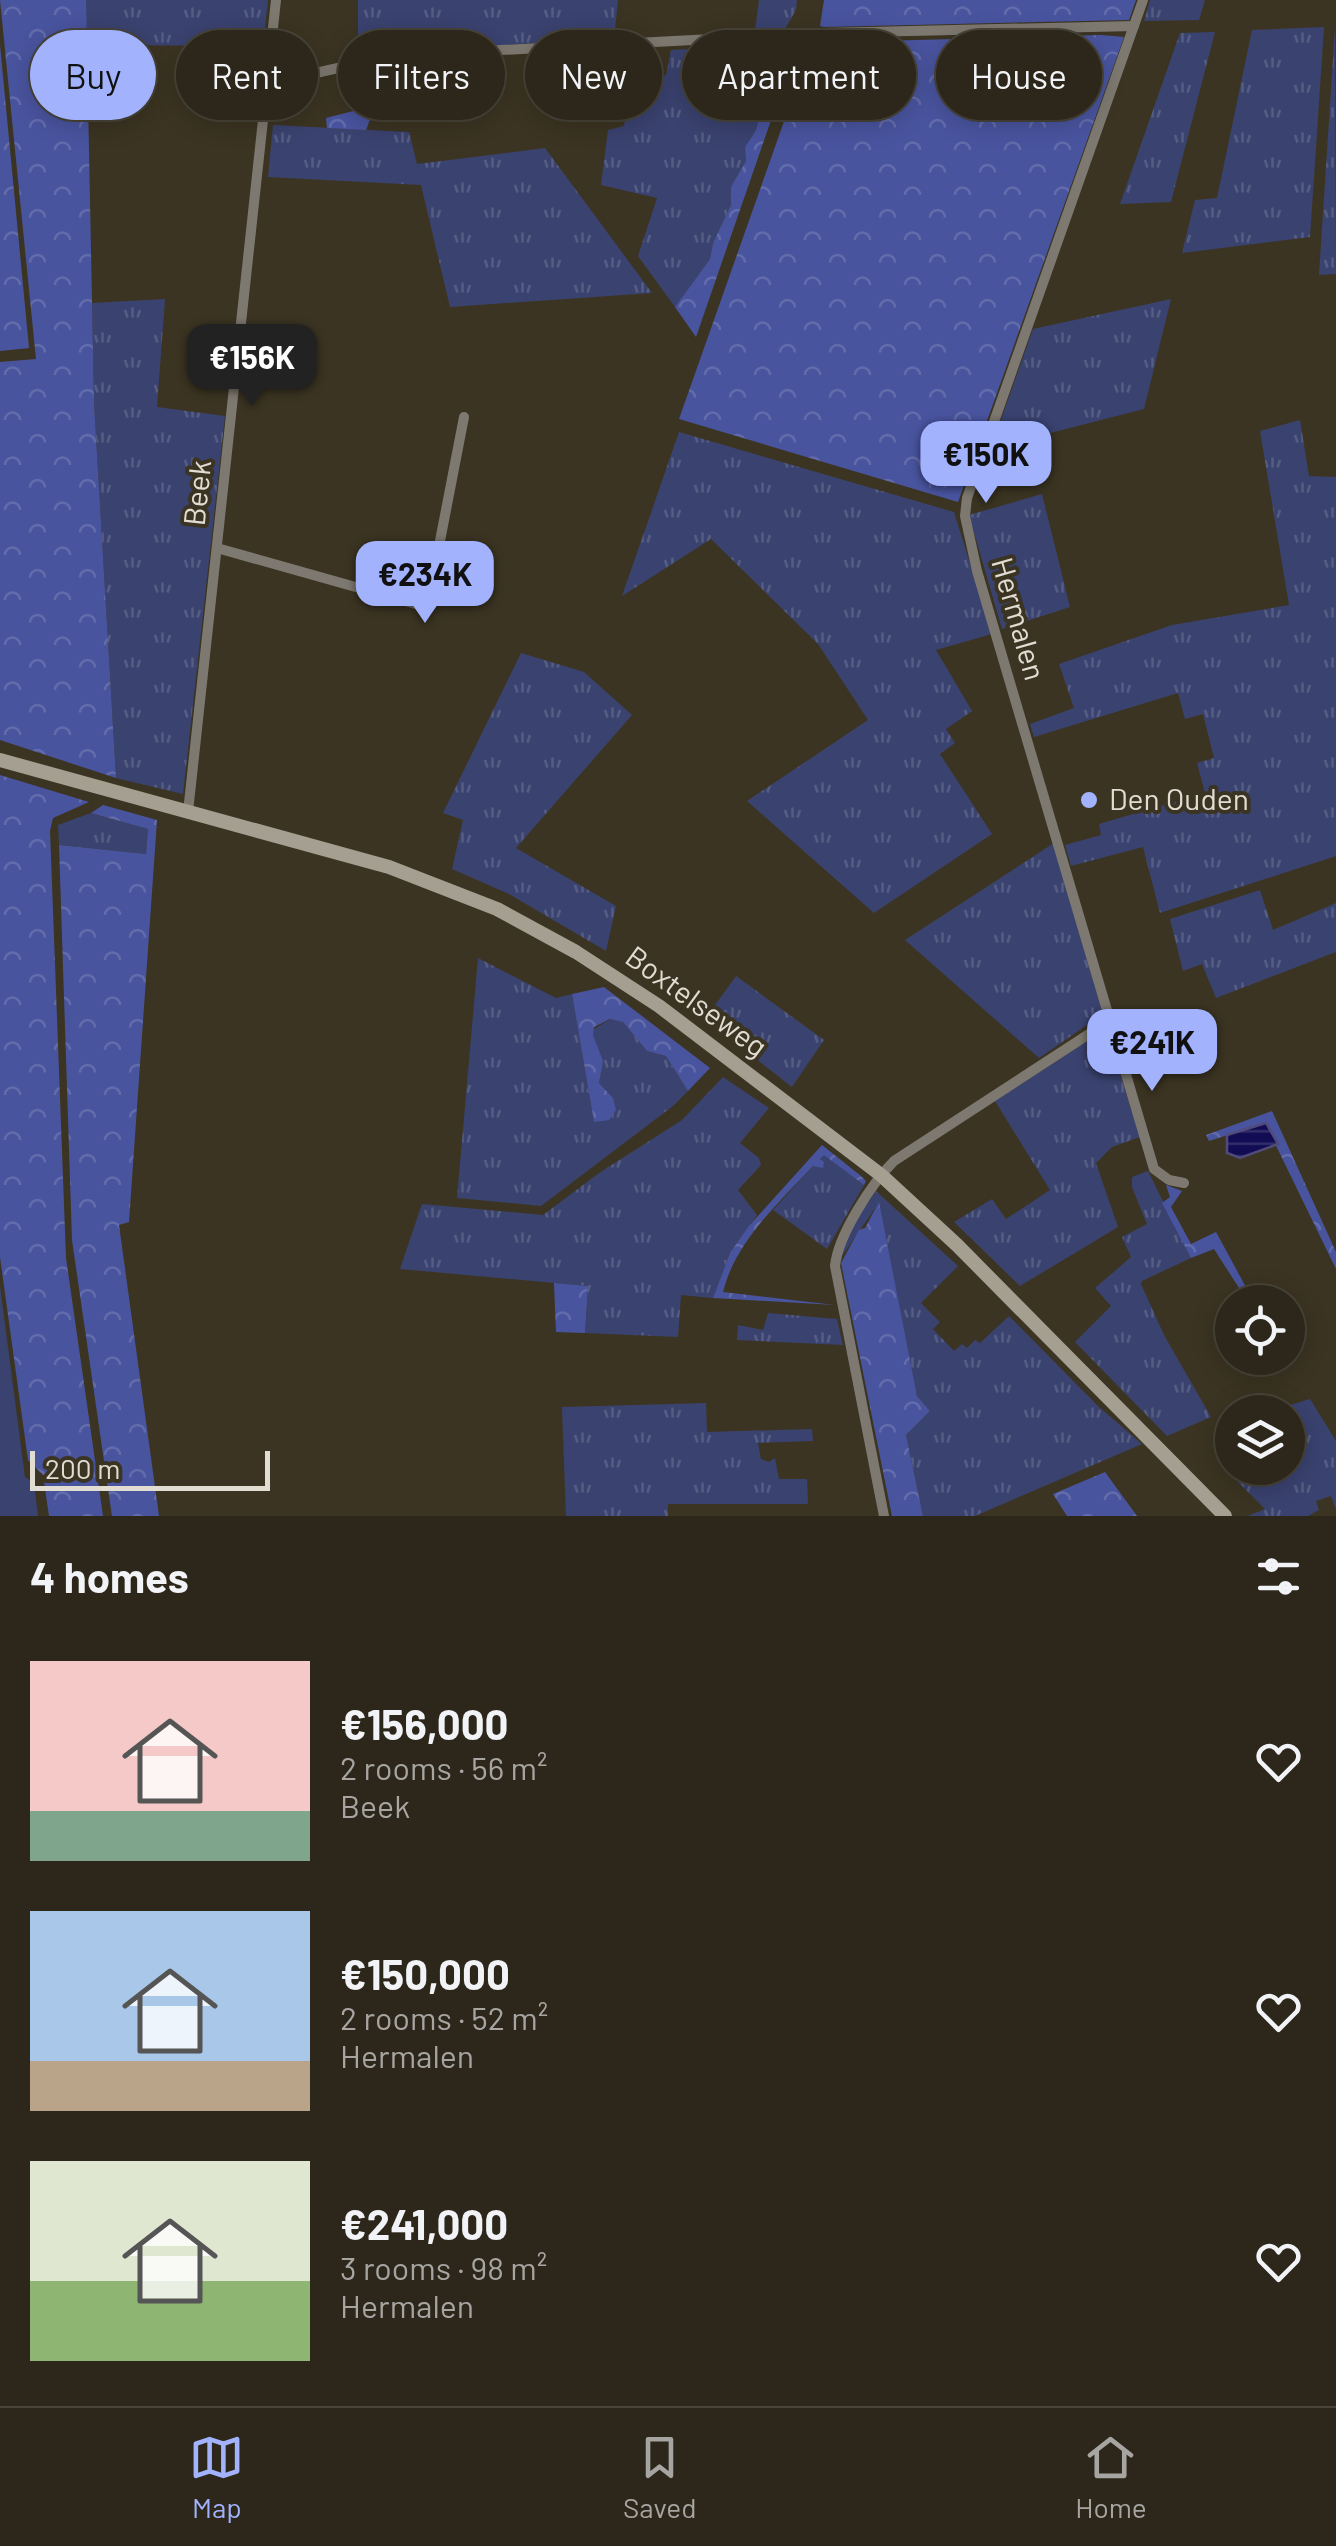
<!DOCTYPE html>
<meta charset="utf-8">
<style>
:root{--surface:#2c271a;--page:#342f23;--text:#f1f3f6;--muted:#a6a5a2;--line:#484439;--accent:#a2b2fd}
body{margin:0;font-family:Barlow,sans-serif;background:var(--page);color:var(--text);height:100vh;display:flex;flex-direction:column;font-size:38px;white-space:nowrap}
*{box-sizing:border-box;margin:0}
p{font-size:32px;color:var(--muted)}
.icon{flex:none;width:55px;height:55px;fill:none;stroke:currentColor;stroke-width:2;stroke-linecap:round;stroke-linejoin:round}
.map{position:relative;height:1516px;overflow:hidden}
.side{display:flex;flex-direction:column;background:var(--surface);flex:1}
.side>*{flex:none}
.hud{position:absolute;left:30px;top:30px;width:1278px;height:90px;display:flex;gap:20px}
.controls{position:absolute;left:1215px;top:1285px;display:grid;gap:20px}
.controls a{display:grid;place-items:center;width:90px;height:90px;border-radius:50%;background:var(--surface);box-shadow:0 5px 25px #0003,0 0 0 2px var(--line);font-size:50px}
.scale{position:absolute;left:30px;bottom:25px;width:240px;box-sizing:border-box;padding-left:10px;border:5px solid #e2ddd3;border-top:0;font-size:28px;line-height:35px;white-space:nowrap;color:#e2ddd3;-webkit-text-stroke:8px #3b3422;paint-order:stroke}
.price{position:absolute;translate:-50% -85px;padding:0 22px;border-radius:20px;background:var(--accent);color:#111;font-size:32px;line-height:65px;filter:drop-shadow(0 2px 5px #0008)}
.price::after{content:'';position:absolute;left:50%;top:60px;width:30px;height:22px;margin-left:-15px;background:inherit;clip-path:polygon(0 0,100% 0,50% 100%)}
.price.on{background:#222;color:#fff}
ul{padding:0;list-style:none}
li{display:flex;align-items:center;gap:30px;height:250px;padding:0 30px}
li span{display:grid;place-items:center;flex:none;width:280px;height:200px;border-radius:0px;color:#555}
li>.icon{margin-inline-start:auto}
span .icon{width:120px;height:120px;fill:#fffc;stroke-width:1}
li b{font-size:42px}
h2{display:flex;justify-content:space-between;align-items:center;height:120px;padding:0 30px;font-size:42px}
.tag{padding:0 35px;border-radius:45px;background:var(--surface);box-shadow:0 5px 25px #0003,0 0 0 2px var(--line);font-size:35px;line-height:90px}
.tag.on{background:var(--accent);color:#111}
.tab-bar{display:flex;justify-content:space-around;align-items:center;height:140px;border-top:2px solid var(--line);background:var(--surface);font-size:28px;color:var(--muted)}
.tab-bar a{display:grid;justify-items:center;gap:5px}
.tab-bar .on{color:var(--accent)}
.map>svg:first-child{display:block}
</style>
<div class="map">
<svg width="1336" height="1516" viewBox="0 0 1336 1516">
<defs>
<pattern id="grass-tufts" width="24" height="20" patternUnits="userSpaceOnUse" patternTransform="scale(2.5)"><rect width="24" height="20" fill="#3a426f"/><path d="M3 7l-1-3M5 7V3M7 7l1-3M15 17l-1-3M17 17v-4M19 17l1-3" fill="none" stroke="#565d83"/></pattern>
<pattern id="forest-crowns" width="20" height="18" patternUnits="userSpaceOnUse" patternTransform="scale(2.5)"><rect width="20" height="18" fill="#49549f"/><path d="M2 6a3 3 0 1 1 6 0M12 15a3 3 0 1 1 6 0" fill="none" stroke="#636cab"/></pattern>
<pattern id="water-rules" width="6" height="5" patternUnits="userSpaceOnUse" patternTransform="scale(2.5)"><rect width="6" height="5" fill="#110c54"/><path d="M0 2.5h6" fill="none" stroke="#332f6c"/></pattern>
</defs>
<rect width="100%" height="100%" fill="#3b3422"/>
<g fill="url(#grass-tufts)">
<polygon points="86,0 268,0 263,46 86,45"/>
<polygon points="358,0 618,0 614,39 448,48 358,57"/>
<polygon points="759,0 797,0 796,10 785,29 755,31"/>
<polygon points="1150,0 1205,0 1199,20 1144,21"/>
<polygon points="1324,27 1310,237 1182,253 1195,200 1217,198 1252,30"/>
<polygon points="1335,27 1336,274 1319,275"/>
<polygon points="1215,32 1171,202 1120,204 1180,33"/>
<polygon points="796,44 778,100 763,104 756,130 745,147 746,161 732,187 731,205 713,243 710,259 675,307 638,256 657,198 601,185 608,130 624,126 629,93 653,91 653,76 666,75 671,50"/>
<polygon points="273,125 409,132 417,164 545,148 652,293 450,307 421,185 268,177"/>
<polygon points="165,299 157,407 225,416 183,794 116,778 94,403 92,303"/>
<polygon points="1171,299 1144,409 991,448 1033,329"/>
<polygon points="1300,420 1309,476 1336,477 1336,856 1160,913 1143,847 1071,866 1065,845 1101,835 1099,824 1205,793 1197,763 1214,758 1203,714 1185,719 1178,693 1034,737 1030,724 1074,708 1059,664 1172,625 1289,605 1260,431"/>
<polygon points="679,432 954,512 992,634 936,650 972,711 946,729 955,743 940,754 992,834 874,913 747,801 868,720 818,644 711,539 622,596"/>
<polygon points="1042,494 1070,607 1002,629 969,515"/>
<polygon points="521,653 584,672 632,715 516,848 616,906 606,951 509,894 452,869 463,820 443,813"/>
<polygon points="91,813 148,829 146,854 59,845 58,825"/>
<polygon points="1054,843 1103,1014 1039,1058 905,940"/>
<polygon points="1260,890 1273,930 1336,903 1336,952 1216,998 1202,964 1183,971 1170,919"/>
<polygon points="478,958 556,998 572,994 594,1122 613,1098 599,1083 601,1070 592,1030 611,1019 623,1022 647,1051 666,1056 688,1091 673,1106 541,1206 457,1198"/>
<polygon points="736,976 824,1040 792,1087 705,1019"/>
<polygon points="1106,1029 1140,1137 1112,1147 1096,1163 1118,1227 1020,1286 954,1222 992,1199 1006,1219 1050,1190 995,1101"/>
<polygon points="723,1077 769,1108 740,1143 759,1158 761,1165 738,1190 757,1215 730,1253 713,1298 681,1295 678,1337 585,1333 588,1286 400,1269 422,1204 543,1215 599,1173 682,1120"/>
<polygon points="824,1154 864,1185 827,1249 773,1210"/>
<polygon points="1148,1171 1191,1258 1142,1281 1141,1284 1164,1335 1211,1417 1167,1436 1075,1342 1111,1306 1095,1288 1131,1257 1122,1237 1147,1224 1132,1187 1132,1177"/>
<path d="M876 1191 958 1266 921 1303 940 1322 933 1329 954 1351 962 1344 967 1348 975 1340 980 1343 1009 1316 1098 1406 1142 1444 975 1516H923L906 1435 930 1411 917 1396 878 1204 842 1256 841 1263C838 1238 863 1211 876 1191Z"/>
<polygon points="768,1313 837,1319 843,1345 737,1340 738,1325 763,1330"/>
<polygon points="1310,1399 1336,1441 1336,1509 1331,1496 1316,1501 1319,1510 1308,1516 1248,1516 1265,1509 1232,1476 1242,1468 1288,1468 1288,1412 1267,1412"/>
<polygon points="706,1403 707,1432 812,1429 813,1441 758,1443 761,1459 769,1462 775,1458 779,1479 807,1479 808,1504 668,1504 668,1516 566,1516 562,1407"/>
</g>
<g fill="url(#forest-crowns)">
<polygon points="0,0 86,0 94,403 116,778 0,740 0,362 36,359"/>
<polygon points="824,0 1136,0 1129,20 824,27 820,26"/>
<polygon points="1101,35 1124,37 958,502 679,419 811,45 844,42"/>
<polygon points="0,45 29,348 0,351"/>
<polygon points="386,67 389,85 371,89 374,109 366,130 327,128 326,118 361,109 358,71"/>
<polygon points="778,100 696,337 675,307 710,259 713,243 731,205 731,187 746,161 745,147 756,130 763,104"/>
<polygon points="0,775 89,802 53,818 50,831 66,1258 103,1516 49,1516 43,1475 28,1460 0,1257"/>
<polygon points="103,805 157,820 129,1222 119,1225 159,1516 112,1516 72,1240 59,845 146,854 148,829 91,813"/>
<polygon points="604,987 710,1068 688,1091 666,1056 647,1051 623,1022 610,1019 594,1027 593,1035 603,1061 599,1083 613,1098 616,1110 609,1120 594,1122 572,994"/>
<polygon points="1272,1111 1336,1252 1336,1269 1265,1123 1209,1141 1206,1135"/>
<path d="M822 1145 861 1176 866 1181 864 1185 824 1155 820 1159 824 1162 823 1168 813 1166C778 1204 736 1240 723 1292L835 1305 713 1298 730 1253 748 1227Z"/>
<polygon points="1166,1185 1182,1191 1171,1207 1191,1244 1216,1232 1254,1302 1248,1302 1214,1249 1191,1258 1162,1203 1170,1197"/>
<polygon points="879,1202 917,1396 930,1411 906,1435 923,1516 892,1516 841,1263 859,1230 865,1228"/>
<polygon points="554,1283 588,1286 585,1333 556,1332"/>
<polygon points="1105,1472 1137,1516 1067,1516 1053,1494"/>
</g>
<polygon fill="#3a426f" points="0,1286 25,1477 34,1483 38,1516 0,1516"/>
<polygon fill="url(#water-rules)" stroke="#504b7a" stroke-width="2.5" points="1266,1123 1278,1144 1240,1158 1227,1153 1227,1135"/>
<g fill="none" stroke-linecap="round" stroke-linejoin="round">
<g stroke="#7d7970" stroke-width="10">
<polyline points="1143,0 967,498 965,516 977,571 1154,1169 1169,1180 1184,1183"/>
<polyline points="267,84 369,61 427,54 824,33 1134,26"/>
<polyline points="217,548 423,606 428,603 464,417"/>
<polyline points="188,812 276,0"/>
<path d="M884 1516 835 1266C838 1235 872 1183 894 1161L1109 1021"/>
</g>
<polyline stroke="#a59f91" stroke-width="14" points="0,760 389,867 497,909 576,952 659,1006 881,1175 957,1245 1225,1516"/>
</g>
<circle fill="#a2b2fd" stroke="#3b3422" stroke-width="4" cx="1089" cy="800" r="10"/>
<g text-anchor="middle" stroke-width="8" stroke-linejoin="round" paint-order="stroke">
<g font-size="30" fill="#e2ddd3" stroke="#3b3422">
<text transform="translate(198 493) rotate(-84)" y="10">Beek</text>
<text transform="translate(1018 619) rotate(74)" y="10">Hermalen</text>
<text transform="translate(696 1002) rotate(36)" y="10">Boxtelseweg</text>
</g>
<g font-size="30" fill="#e2ddd3" stroke="#3b3422" text-anchor="start">
<text x="1109" y="810">Den Ouden</text>
</g>
</g>
</svg>
<div class="controls">
<a><svg class="icon" aria-label="locate" viewBox="0 0 24 24"><circle cx="12" cy="12" r="6"/><path d="M12 2v4M12 18v4M2 12h4M18 12h4"/></svg></a>
<a><svg class="icon" aria-label="layers" viewBox="0 0 24 24"><path d="M12 4l9 5-9 5-9-5zM3 14l9 5 9-5"/></svg></a>
</div>
<div class="scale">200 m</div>
<b class="price on" style="left:252px;top:409px">€156K</b>
<b class="price" style="left:986px;top:506px">€150K</b>
<b class="price" style="left:425px;top:626px">€234K</b>
<b class="price" style="left:1152px;top:1094px">€241K</b>
<div class="hud">
<a class="tag on">Buy</a>
<a class="tag">Rent</a>
<a class="tag">Filters</a>
<a class="tag">New</a>
<a class="tag">Apartment</a>
<a class="tag">House</a>
</div>
</div>
<section class="side">
<h2>4 homes<svg class="icon" aria-label="filters" viewBox="0 0 24 24"><path d="M4 7h16M4 17h16"/><circle cx="9" cy="7" r="2"/><circle cx="15" cy="17" r="2"/></svg></h2>
<ul>
<li><span style="background:linear-gradient(#f6c9c9 75%,#7fa58c 0)"><svg class="icon" aria-label="home" viewBox="0 0 24 24"><path d="M3 11l9-7 9 7M6 9v11h12V9"/></svg></span><div><b>€156,000</b><p>2 rooms · 56 m²</p><p>Beek</p></div><svg class="icon" aria-label="heart" viewBox="0 0 24 24"><path d="M12 20l-8-8c-3-5 5-10 8-4 3-6 11-1 8 4z"/></svg></li>
<li><span style="background:linear-gradient(#a9c7e8 75%,#b9a48a 0)"><svg class="icon" aria-label="home" viewBox="0 0 24 24"><path d="M3 11l9-7 9 7M6 9v11h12V9"/></svg></span><div><b>€150,000</b><p>2 rooms · 52 m²</p><p>Hermalen</p></div><svg class="icon" aria-label="heart" viewBox="0 0 24 24"><path d="M12 20l-8-8c-3-5 5-10 8-4 3-6 11-1 8 4z"/></svg></li>
<li><span style="background:linear-gradient(#dfe7d0 60%,#8fb573 0)"><svg class="icon" aria-label="home" viewBox="0 0 24 24"><path d="M3 11l9-7 9 7M6 9v11h12V9"/></svg></span><div><b>€241,000</b><p>3 rooms · 98 m²</p><p>Hermalen</p></div><svg class="icon" aria-label="heart" viewBox="0 0 24 24"><path d="M12 20l-8-8c-3-5 5-10 8-4 3-6 11-1 8 4z"/></svg></li>
</ul>
</section>
<nav class="tab-bar">
<a class="on"><svg class="icon" aria-label="map" viewBox="0 0 24 24"><path d="M3 6l6-2 6 2 6-2v14l-6 2-6-2-6 2zM9 4v14M15 6v14"/></svg>Map</a>
<a><svg class="icon" aria-label="saved" viewBox="0 0 24 24"><path d="M7 4h10v16l-5-4-5 4z"/></svg>Saved</a>
<a><svg class="icon" aria-label="home" viewBox="0 0 24 24"><path d="M3 11l9-7 9 7M6 9v11h12V9"/></svg>Home</a>
</nav>
